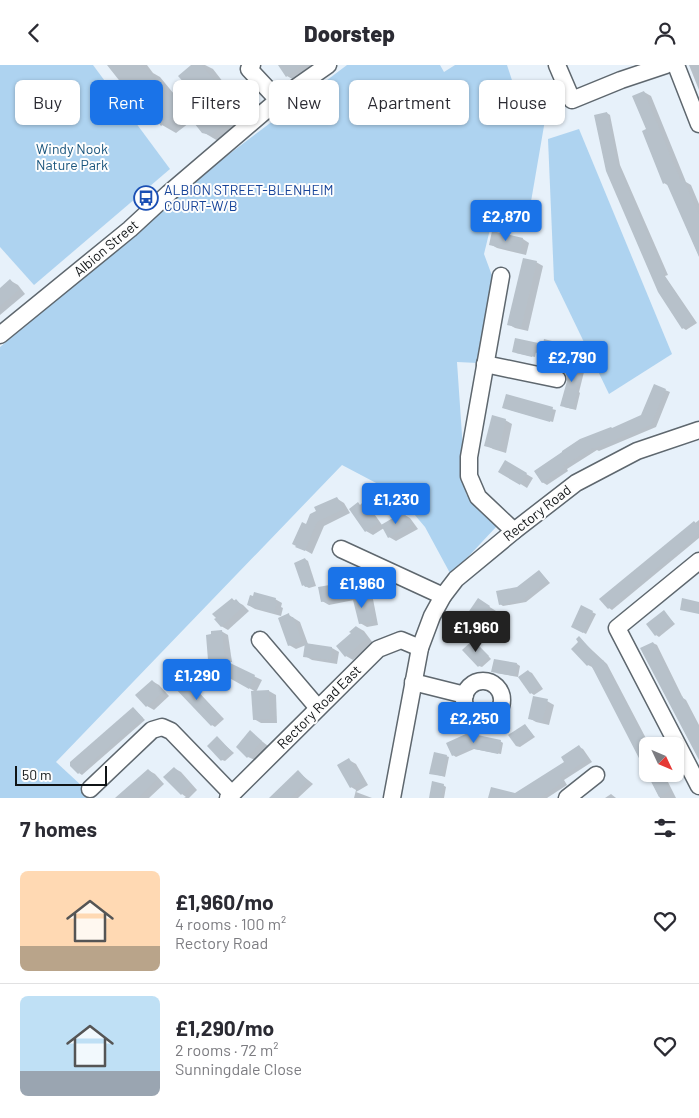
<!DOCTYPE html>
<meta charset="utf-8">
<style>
:root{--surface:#fff;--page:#f7f7f7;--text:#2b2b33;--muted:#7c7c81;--line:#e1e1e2;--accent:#1a73e8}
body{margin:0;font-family:Barlow,sans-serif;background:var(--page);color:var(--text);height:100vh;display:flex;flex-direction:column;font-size:19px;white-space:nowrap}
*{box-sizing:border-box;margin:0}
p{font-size:16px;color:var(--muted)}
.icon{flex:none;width:28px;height:28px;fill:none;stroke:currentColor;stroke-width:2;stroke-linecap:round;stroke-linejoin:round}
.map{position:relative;height:733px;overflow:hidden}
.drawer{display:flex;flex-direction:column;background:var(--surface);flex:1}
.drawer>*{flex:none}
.top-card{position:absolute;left:15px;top:15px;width:670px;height:45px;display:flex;gap:10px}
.needle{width:32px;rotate:134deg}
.fabs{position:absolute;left:639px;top:672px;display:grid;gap:10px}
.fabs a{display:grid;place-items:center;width:45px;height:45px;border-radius:8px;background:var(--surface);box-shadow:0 1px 4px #0004;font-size:25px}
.scale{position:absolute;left:15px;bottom:12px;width:92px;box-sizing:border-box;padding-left:5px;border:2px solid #101416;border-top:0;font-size:14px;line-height:18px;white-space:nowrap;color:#101416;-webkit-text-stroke:4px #fdfdfd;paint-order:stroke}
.price{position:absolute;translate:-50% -42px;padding:0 11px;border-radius:5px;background:var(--accent);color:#fff;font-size:16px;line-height:32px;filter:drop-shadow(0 1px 2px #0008)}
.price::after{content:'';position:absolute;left:50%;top:30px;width:15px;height:11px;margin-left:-8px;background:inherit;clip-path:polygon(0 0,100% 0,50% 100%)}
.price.current{background:#222;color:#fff}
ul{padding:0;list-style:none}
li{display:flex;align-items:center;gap:15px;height:125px;padding:0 20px}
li+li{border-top:1px solid var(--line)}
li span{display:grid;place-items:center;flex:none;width:140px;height:100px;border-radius:8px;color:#555}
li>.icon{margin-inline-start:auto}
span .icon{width:60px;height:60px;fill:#fffc;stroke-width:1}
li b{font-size:21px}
h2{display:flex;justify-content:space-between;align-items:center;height:60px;padding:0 20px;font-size:21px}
.chip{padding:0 18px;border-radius:8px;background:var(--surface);box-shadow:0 1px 4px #0004;font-size:18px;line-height:45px}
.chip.current{background:var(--accent);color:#fff}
header{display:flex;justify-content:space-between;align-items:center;height:65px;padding:0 20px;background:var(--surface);font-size:22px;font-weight:800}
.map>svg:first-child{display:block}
</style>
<header><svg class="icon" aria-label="back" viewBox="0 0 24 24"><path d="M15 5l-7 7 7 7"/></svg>Doorstep<svg class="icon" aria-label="person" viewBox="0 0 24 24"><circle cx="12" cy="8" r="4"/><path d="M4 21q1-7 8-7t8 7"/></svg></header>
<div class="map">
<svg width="699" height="733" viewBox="0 0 699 733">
<rect width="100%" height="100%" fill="#e7f1fa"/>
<g fill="#aed3f0">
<polygon points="0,0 93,0 170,104 34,220 0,182"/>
<polygon points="347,0 440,0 444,7 455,0 507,0 522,46 545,55 528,154 493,152 484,189 494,216 478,298 457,297 466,429 497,461 451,510 425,462 397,429 342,400 56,697 95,733 0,733 0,282 212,102"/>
<polygon points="579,64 672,289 609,329 554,215 548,74"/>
</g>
<g fill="#0003">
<polygon points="109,0 147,0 153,8 160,12 174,29 186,19 193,0 205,0 213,4 237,35 227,43 239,59 218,76 203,67 193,55 176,68 162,60 137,28 127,23"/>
<polygon points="279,0 314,0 294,15 287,11"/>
<polygon points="689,0 699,0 699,25"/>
<polygon points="644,27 651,31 686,117 691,120 699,139 699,191 669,121 664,118 648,65"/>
<polygon points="607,48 610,50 620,100 668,210 665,211 697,258 686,265 683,263 607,106"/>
<polygon points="523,174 529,178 526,190 497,183 490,179"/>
<polygon points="536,197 543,201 528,266 515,263 508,259"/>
<polygon points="11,216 18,220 25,229 0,250 0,225"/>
<polygon points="564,280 567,282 564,294 536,287 535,292 516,288 544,281"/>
<polygon points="583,297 586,299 579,327 580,328 576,345 564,342"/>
<polygon points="665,325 670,327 656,362 599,386 597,385 567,404 568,406 547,420 542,417 535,407 613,364 642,351"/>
<polygon points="528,338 556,345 553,357 504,343"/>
<polygon points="505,355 512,359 506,388 493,384 486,380"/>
<polygon points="506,397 533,413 527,423 500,406"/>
<polygon points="336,433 344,438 350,448 324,461 312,489 294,479 306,460"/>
<polygon points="363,439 370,443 382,460 403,449 410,453 418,464 396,476 389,472 384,463 373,470 366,466 351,444"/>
<polygon points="699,455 699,473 612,545 609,543 601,534"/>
<polygon points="305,494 308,496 316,521 309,523 303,520"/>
<polygon points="539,506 550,518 526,537 503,541 500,539"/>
<polygon points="347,518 354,522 356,532 366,530 373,534 378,560 367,562 360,558 354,535 329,540 322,536"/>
<polygon points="232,534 243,540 249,546 228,565 221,561"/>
<polygon points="275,534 282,538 281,542 283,543 281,551 255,544 248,540"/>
<polygon points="485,539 496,546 480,569 474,565"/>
<polygon points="582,542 596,549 586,569 573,562"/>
<polygon points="664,547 675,559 659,572 656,570"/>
<polygon points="289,550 300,557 308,579 332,583 339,587 337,599 312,595 305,591 306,580 296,584 289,580"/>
<polygon points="357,562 364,566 373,578 353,595 346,591 352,568"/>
<polygon points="221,566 228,570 232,597 217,598 210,594"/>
<polygon points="579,573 607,599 650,681 648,681 592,602 588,600"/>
<polygon points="476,578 491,594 482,602 479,601"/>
<polygon points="653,578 657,580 683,633 686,635 699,660 699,692"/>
<polygon points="517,599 520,601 518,612 496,608"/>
<polygon points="231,600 262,615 256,627 249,623"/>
<polygon points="528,606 532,608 543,624 534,630 531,628"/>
<polygon points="185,613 224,654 215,662 212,660"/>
<polygon points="152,616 159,620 169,631 154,645 147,641"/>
<polygon points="269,626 276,630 277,658 261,658 254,654"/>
<polygon points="547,636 554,640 549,660 536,657 529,653"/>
<polygon points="133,643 145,655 82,710 79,708"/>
<polygon points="525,660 535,672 520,682 516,681"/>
<polygon points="250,667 268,681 255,695 248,692"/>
<polygon points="217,673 234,688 225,696 222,695"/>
<polygon points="500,676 503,678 501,689 474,684 456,692 453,690 448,679"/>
<polygon points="579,682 583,684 592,697 564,715 567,720 547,733 523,733 566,697"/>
<polygon points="446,691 449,692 445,712 431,708"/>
<polygon points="349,695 356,699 368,720 356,727 372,733 354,733 356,725 351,722"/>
<polygon points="174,703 181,707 197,725 189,733 184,733 186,732 182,729"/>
<polygon points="148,705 155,709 164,719 149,733 118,733"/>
<polygon points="298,707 313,719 298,733 270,733"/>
<polygon points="648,709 664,709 676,733 660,733"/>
<polygon points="443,720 446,722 444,733 430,733"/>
<polygon points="611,729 616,733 617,733 605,733"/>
</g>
<g fill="#b7c1ca">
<polygon points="107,0 140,0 143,4 146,2 169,32 185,19 178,11 191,0 202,0 223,26 213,34 225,50 224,59 211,70 202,68 183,44 161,61 129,21 126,24"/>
<polygon points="278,0 302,0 286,12"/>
<polygon points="644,26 681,116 684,115 699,149 699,192 666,117 663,119 642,66 646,64 632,31"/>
<polygon points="607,47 617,97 655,187 656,187 665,209 663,209 694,256 682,264 658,227 606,106 594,50"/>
<polygon points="492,166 523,173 520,187 489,180"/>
<polygon points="523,193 537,196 521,263 507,260"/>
<polygon points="10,214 19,225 0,241 0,223"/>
<polygon points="515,273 543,279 544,274 564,279 561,293 533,287 532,292 512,287"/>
<polygon points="570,292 583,296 576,325 578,325 573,344 560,341 567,316 566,309"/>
<polygon points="654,319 666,324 651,360 593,384 593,383 563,401 564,403 542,418 534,406 562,387 562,386 580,374 611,362 612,363 641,350"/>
<polygon points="506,329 553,342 550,357 502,343"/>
<polygon points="492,350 506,354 499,385 484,381"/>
<polygon points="505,395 527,408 520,420 498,407"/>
<polygon points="337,432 344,444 317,457 305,486 295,482 296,481 292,479 302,457 306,459 310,449 316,446 314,442"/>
<polygon points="358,437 360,440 363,437 378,458 365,467 349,444"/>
<polygon points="403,447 412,460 388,473 381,460"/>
<polygon points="694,456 699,462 699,469 608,544 599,534"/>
<polygon points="305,493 314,519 305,522 304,520 302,521 294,498"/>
<polygon points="539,505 548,516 522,535 499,540 496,526 517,522"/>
<polygon points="347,517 350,531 321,537 318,522"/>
<polygon points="254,527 276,533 275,537 277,538 274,548 247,540 250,530 253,531"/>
<polygon points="366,528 372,557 359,559 352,531"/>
<polygon points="232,533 234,536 236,534 243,542 221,562 214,554 216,553 212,549"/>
<polygon points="478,533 490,541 473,566 461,558"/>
<polygon points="682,533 699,537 699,549 680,545"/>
<polygon points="581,540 593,546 583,568 571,562"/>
<polygon points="664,545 673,557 655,571 646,559"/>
<polygon points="289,548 290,553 293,552 302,576 288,581 278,553"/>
<polygon points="356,561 367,573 345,592 336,581 351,568 349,567"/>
<polygon points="222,565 225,593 208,595 206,570 211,569 211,566"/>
<polygon points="579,571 601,596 603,595 648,681 648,709 662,709 670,726 659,732 590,598 587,601 571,584 578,577 576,574"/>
<polygon points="473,575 489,591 478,602 462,585"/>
<polygon points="653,577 681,632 682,631 699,663 699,695 640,583"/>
<polygon points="305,578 332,582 331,595 303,592"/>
<polygon points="494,594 517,598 515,611 491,607"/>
<polygon points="230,598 255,610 249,624 224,610"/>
<polygon points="528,605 540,622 530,629 518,612"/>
<polygon points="184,611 221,652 211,661 173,621"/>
<polygon points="152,615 163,627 146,642 135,630"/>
<polygon points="269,625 270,654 253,655 251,626"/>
<polygon points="533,631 548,634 542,657 528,654"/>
<polygon points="133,642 143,653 78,709 70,701 70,697"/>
<polygon points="525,659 533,670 516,681 508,670"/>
<polygon points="250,665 262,676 247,693 236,682"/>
<polygon points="468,668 501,675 498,689 470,683 452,691 446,678"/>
<polygon points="217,671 231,686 221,696 207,681"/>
<polygon points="579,680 588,694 560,713 563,717 540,733 488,733 491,722 515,728 564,697 561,692"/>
<polygon points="434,687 447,690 442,711 429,709"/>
<polygon points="349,693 362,716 350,723 337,700"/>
<polygon points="174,702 191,720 181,730 163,712"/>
<polygon points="148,704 158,714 138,733 115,733"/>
<polygon points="298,705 308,716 290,733 269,733"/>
<polygon points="432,716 444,719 441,733 429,733"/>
</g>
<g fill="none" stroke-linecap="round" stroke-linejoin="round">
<g stroke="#5e676e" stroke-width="19">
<g id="minor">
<polyline points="252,0 249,4 278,35"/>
<polyline points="557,0 572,35 621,15 666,0"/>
<polyline points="676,0 699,59"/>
<polyline points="501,211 469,392 469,411 478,432 514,466"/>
<polyline points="0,270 130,164 169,128 278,35 328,0"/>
<polyline points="485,299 557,314"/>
<polyline points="341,484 443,531"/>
<polyline points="699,496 617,563 699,721"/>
<polyline points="260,575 318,643"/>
<circle cx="483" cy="635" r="19"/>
<polyline points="413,617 465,630"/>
<polyline points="90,724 152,665 162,662 171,666 232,729"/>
<polyline points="228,733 378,584 401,575 420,583"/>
<polyline points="392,733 420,583 432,551 443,531 456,514 514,466 576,418 637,386 699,365"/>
<polyline points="567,733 596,710"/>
</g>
</g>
<use href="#minor" stroke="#fff" stroke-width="16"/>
</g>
<defs>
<g id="bus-ring" transform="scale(1.25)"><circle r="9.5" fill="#fdfdfd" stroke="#1a4fb4" stroke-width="1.5"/><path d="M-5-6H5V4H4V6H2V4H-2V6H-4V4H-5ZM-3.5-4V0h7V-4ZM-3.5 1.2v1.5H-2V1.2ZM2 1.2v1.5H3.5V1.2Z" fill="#1a4fb4"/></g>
</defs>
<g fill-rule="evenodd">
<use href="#bus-ring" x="146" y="133"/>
</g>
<g text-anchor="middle" stroke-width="4" stroke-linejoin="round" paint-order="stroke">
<g font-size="14" fill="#18547c" stroke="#fdfdfd">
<text x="72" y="89">Windy Nook<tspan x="72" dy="16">Nature Park</tspan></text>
</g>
<g font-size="14" fill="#164399" stroke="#fdfdfd" text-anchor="start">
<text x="164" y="130">ALBION STREET-BLENHEIM<tspan x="164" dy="16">COURT-W/B</tspan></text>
</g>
<g font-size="14" fill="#101416" stroke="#fdfdfd">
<text transform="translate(106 183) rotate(-40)" y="5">Albion Street</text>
<text transform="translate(537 448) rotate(-38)" y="5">Rectory Road</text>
<text transform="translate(319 642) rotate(-45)" y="5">Rectory Road East</text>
</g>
</g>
</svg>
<div class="fabs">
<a><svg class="needle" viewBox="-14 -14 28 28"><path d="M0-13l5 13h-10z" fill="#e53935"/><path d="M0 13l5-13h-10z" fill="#7c7c81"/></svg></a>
</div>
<div class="scale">50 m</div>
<b class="price" style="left:506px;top:177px">£2,870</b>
<b class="price" style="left:572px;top:318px">£2,790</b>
<b class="price" style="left:396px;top:460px">£1,230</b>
<b class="price" style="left:362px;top:544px">£1,960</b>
<b class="price current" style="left:476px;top:588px">£1,960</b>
<b class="price" style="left:197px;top:636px">£1,290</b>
<b class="price" style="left:474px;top:679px">£2,250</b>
<div class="top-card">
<a class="chip">Buy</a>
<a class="chip current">Rent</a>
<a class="chip">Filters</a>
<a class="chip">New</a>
<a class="chip">Apartment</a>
<a class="chip">House</a>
</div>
</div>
<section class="drawer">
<h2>7 homes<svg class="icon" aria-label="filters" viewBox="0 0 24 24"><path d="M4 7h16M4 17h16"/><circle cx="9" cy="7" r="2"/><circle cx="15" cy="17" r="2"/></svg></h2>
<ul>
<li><span style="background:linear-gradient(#ffd9b3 75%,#b9a48a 0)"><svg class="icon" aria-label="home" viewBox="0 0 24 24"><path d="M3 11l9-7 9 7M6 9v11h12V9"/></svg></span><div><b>£1,960/mo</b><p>4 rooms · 100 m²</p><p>Rectory Road</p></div><svg class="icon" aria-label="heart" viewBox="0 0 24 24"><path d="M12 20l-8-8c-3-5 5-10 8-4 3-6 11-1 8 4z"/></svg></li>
<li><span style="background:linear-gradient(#bfe0f5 75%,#9aa5b1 0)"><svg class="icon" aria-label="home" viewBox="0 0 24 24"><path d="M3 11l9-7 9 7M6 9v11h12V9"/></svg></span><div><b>£1,290/mo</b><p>2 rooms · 72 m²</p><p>Sunningdale Close</p></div><svg class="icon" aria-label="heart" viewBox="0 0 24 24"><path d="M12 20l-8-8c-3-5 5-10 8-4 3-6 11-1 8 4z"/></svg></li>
</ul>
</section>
